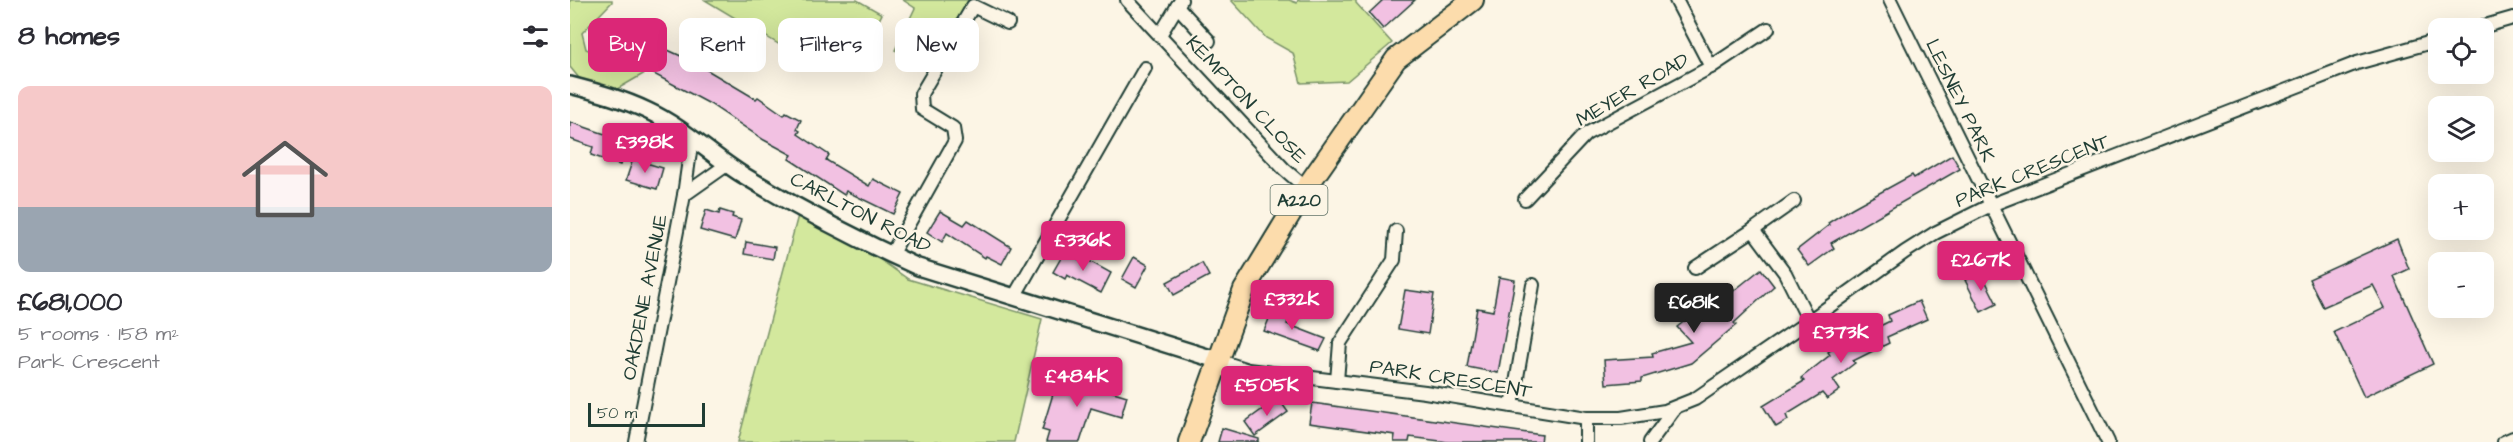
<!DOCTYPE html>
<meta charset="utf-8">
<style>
:root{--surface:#fff;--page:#f7f7f7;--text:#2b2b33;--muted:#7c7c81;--line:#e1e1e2;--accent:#db2777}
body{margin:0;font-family:"Architects Daughter",sans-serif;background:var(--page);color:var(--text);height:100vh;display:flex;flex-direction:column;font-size:22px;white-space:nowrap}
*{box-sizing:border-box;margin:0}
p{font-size:20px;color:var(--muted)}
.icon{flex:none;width:33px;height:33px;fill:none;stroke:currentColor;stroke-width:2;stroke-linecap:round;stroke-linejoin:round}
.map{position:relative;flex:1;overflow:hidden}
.side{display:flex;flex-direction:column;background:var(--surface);width:570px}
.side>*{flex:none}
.banner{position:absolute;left:18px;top:18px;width:570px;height:54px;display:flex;gap:12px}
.controls{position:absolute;left:1858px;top:18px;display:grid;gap:12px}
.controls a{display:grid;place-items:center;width:66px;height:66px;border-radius:12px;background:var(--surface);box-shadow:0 6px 24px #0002;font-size:30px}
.scale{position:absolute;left:18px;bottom:15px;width:117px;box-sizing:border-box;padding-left:6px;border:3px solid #1f3d34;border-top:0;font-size:16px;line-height:21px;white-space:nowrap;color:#1f3d34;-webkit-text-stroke:4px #fcf5e5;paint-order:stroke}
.price{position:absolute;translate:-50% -51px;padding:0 14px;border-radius:6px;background:var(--accent);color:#fff;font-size:20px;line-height:39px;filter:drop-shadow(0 2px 3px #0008)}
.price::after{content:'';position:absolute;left:50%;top:36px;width:18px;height:14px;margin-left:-9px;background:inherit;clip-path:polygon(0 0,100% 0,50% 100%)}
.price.on{background:#222;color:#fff}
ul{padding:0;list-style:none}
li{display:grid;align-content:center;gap:12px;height:318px;padding:0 18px}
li+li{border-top:2px solid var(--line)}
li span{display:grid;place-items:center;height:186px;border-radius:12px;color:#555}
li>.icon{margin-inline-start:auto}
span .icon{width:108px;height:108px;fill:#fffc;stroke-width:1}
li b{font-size:26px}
h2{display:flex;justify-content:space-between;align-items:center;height:72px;padding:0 18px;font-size:26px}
.pill{padding:0 21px;border-radius:12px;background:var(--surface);box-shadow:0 6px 24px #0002;font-size:21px;line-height:54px}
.pill.on{background:var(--accent);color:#fff}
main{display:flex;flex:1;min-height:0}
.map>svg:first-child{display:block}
</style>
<main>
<section class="side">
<h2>8 homes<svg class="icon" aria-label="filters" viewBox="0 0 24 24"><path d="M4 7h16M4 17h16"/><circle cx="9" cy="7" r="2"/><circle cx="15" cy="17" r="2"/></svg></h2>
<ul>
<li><span style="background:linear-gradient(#f6c9c9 65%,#9aa5b1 0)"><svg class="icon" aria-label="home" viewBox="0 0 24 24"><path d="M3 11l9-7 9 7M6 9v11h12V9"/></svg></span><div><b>£681,000</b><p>5 rooms · 158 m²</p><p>Park Crescent</p></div></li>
</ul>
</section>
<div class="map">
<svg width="1943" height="442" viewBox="0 0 1943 442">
<rect width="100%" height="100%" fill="#fcf5e5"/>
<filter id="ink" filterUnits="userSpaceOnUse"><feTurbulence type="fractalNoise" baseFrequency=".0167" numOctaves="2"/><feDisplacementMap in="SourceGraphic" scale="12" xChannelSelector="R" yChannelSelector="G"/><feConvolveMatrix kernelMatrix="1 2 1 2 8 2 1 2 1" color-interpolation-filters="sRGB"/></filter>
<g filter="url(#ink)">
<g fill="#d3e89d" stroke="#799268" stroke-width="1.5">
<polygon points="0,0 42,0 42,2 12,33 16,49 75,73 44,91 9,78 0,67"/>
<polygon points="135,0 287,0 312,14 298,42 235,60"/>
<polygon points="333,0 399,0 364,66 325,50 345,8"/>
<polygon points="661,0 719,0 727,3 728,0 786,0 786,3 822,43 777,81 731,83 723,53 696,38"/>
<polygon points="231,204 338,279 472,319 444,442 168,442"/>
</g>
<g fill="#f2c1e2" stroke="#1f3d34" stroke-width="1.5">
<polygon points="813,0 845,0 813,29 799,13"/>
<polygon points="58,32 122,61 186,99 188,97 214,115 216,112 231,120 227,129 230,131 228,134 259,155 256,160 299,186 303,179 333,194 323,214 276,191 274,195 219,159 222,155 194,140 140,104 82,73 83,71 48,58"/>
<polygon points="0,122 58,142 50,165 21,155 23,147 0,139"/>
<polygon points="1382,155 1390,169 1261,243 1264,248 1239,266 1227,250 1259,225 1258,223 1282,208 1342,175 1344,178"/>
<polygon points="63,159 93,168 87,189 56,180"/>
<polygon points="136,210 149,214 150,210 163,214 162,217 171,220 165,240 130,230"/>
<polygon points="370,211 394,225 398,220 441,247 432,264 416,256 415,258 377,233 372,242 357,232"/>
<polygon points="1827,239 1839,269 1824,276 1863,364 1794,397 1764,332 1815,308 1803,285 1753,307 1739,279"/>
<polygon points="176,242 205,247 203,259 174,254"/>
<polygon points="495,251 512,261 514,258 541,273 531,293 497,275 495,279 483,272"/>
<polygon points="564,257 578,265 566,287 552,279"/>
<polygon points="632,263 639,276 604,295 597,282"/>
<polygon points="1191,269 1204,286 1164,323 1166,325 1121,363 1072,378 1072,381 1036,384 1034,360 1083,357 1082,353 1121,342 1107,327 1147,296 1151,301"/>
<polygon points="1411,272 1427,304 1411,312 1395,280"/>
<polygon points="929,277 945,280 928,373 897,367 907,308 923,311"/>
<polygon points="835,290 864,294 858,334 828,329"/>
<polygon points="1349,301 1357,319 1317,337 1319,343 1283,361 1285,363 1263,380 1270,390 1257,399 1252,393 1216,415 1218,420 1206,427 1193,406 1234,381 1231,378 1260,355 1258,352 1270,344 1271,345 1320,321 1318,315"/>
<polygon points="704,307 721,314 717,324 756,339 750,351 694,331"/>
<polygon points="490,371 513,378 511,382 557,396 551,417 521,408 510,442 476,442 479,432 472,430"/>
<polygon points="708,398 718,412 685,436 675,422"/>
<polygon points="742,403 972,435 971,442 878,442 840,437 839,442 824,442 825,435 739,423"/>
<polygon points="652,428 689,439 689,442 648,442"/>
</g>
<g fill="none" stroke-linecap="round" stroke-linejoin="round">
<g stroke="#1f3d34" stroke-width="16">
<g id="minor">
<polyline points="557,0 714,169 736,188"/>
<polyline points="1106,0 1141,67"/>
<polyline points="1320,0 1538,442"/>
<polyline points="607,6 639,41"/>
<polyline points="1908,28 1943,18"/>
<polyline points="590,35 611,0"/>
<polyline points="114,195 158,164"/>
<polyline points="955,199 1016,134 1141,67 1198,29"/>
<polyline points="1183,230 1224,201"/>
<polyline points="321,255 385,141 383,128 352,109 351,94 403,6 438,23"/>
<polyline points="1125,268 1183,230 1215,273 1239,321"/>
<polyline points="444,297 575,68"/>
<polyline points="650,361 678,370 855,392 1016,418 1051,418 1095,411 1125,399 1239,321 1335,252 1365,233 1421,205 1787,63 1869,40"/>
<polyline points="767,381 770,343 824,260 826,231"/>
<polyline points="942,406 963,285"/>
<polyline points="1016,418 1016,442"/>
<polyline points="66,442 114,195 122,138"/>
<polyline points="1080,442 1105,408"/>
<polyline points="1934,442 1943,438"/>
</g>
</g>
<g stroke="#1f3d34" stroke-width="20">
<path id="tertiary" d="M0 85C27 92 53 99 78 111 113 127 141 155 173 175 229 209 288 240 348 267L650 361"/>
</g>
<g stroke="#1f3d34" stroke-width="24">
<polyline id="primary" points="619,442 674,290 736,188 826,59 903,0"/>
</g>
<use href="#minor" stroke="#fcf5e5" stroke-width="12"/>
<use href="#tertiary" stroke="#fcf5e5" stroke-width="15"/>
<use href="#primary" stroke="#fcdcac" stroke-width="20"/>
</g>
</g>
<g text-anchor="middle" stroke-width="5" stroke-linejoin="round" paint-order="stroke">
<rect fill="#fcf5e5" stroke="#617469" stroke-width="1.5" x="700.5" y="185" width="57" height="30" rx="4.5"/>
<g font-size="18" font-weight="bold" fill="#1f3d34">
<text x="729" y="206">A220</text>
</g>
<g font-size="20" fill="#1f3d34" stroke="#fcf5e5">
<text transform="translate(1062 89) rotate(-30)" y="7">MEYER ROAD</text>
<text transform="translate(677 99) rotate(47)" y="7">KEMPTON CLOSE</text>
<text transform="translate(1391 100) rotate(64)" y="7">LESNEY PARK</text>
<text transform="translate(1462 170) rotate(-22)" y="7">PARK CRESCENT</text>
<text transform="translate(291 212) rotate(27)" y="7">CARLTON ROAD</text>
<text transform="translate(74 297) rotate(-79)" y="7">OAKDENE AVENUE</text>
<text transform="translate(881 378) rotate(9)" y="7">PARK CRESCENT</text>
</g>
</g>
</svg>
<div class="controls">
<a><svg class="icon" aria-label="locate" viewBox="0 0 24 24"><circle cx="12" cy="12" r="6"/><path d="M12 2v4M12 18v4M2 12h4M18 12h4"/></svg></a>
<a><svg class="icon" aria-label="layers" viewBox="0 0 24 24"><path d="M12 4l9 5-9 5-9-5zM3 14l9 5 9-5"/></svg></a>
<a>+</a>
<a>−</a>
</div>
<div class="scale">50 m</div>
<b class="price" style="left:75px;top:174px">£398K</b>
<b class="price" style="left:513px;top:272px">£336K</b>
<b class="price" style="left:1411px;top:292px">£267K</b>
<b class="price" style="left:722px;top:331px">£332K</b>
<b class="price on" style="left:1124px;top:334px">£681K</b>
<b class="price" style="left:1271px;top:364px">£373K</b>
<b class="price" style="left:507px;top:408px">£484K</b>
<b class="price" style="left:697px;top:417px">£505K</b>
<div class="banner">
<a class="pill on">Buy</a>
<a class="pill">Rent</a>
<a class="pill">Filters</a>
<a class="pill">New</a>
</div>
</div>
</main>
